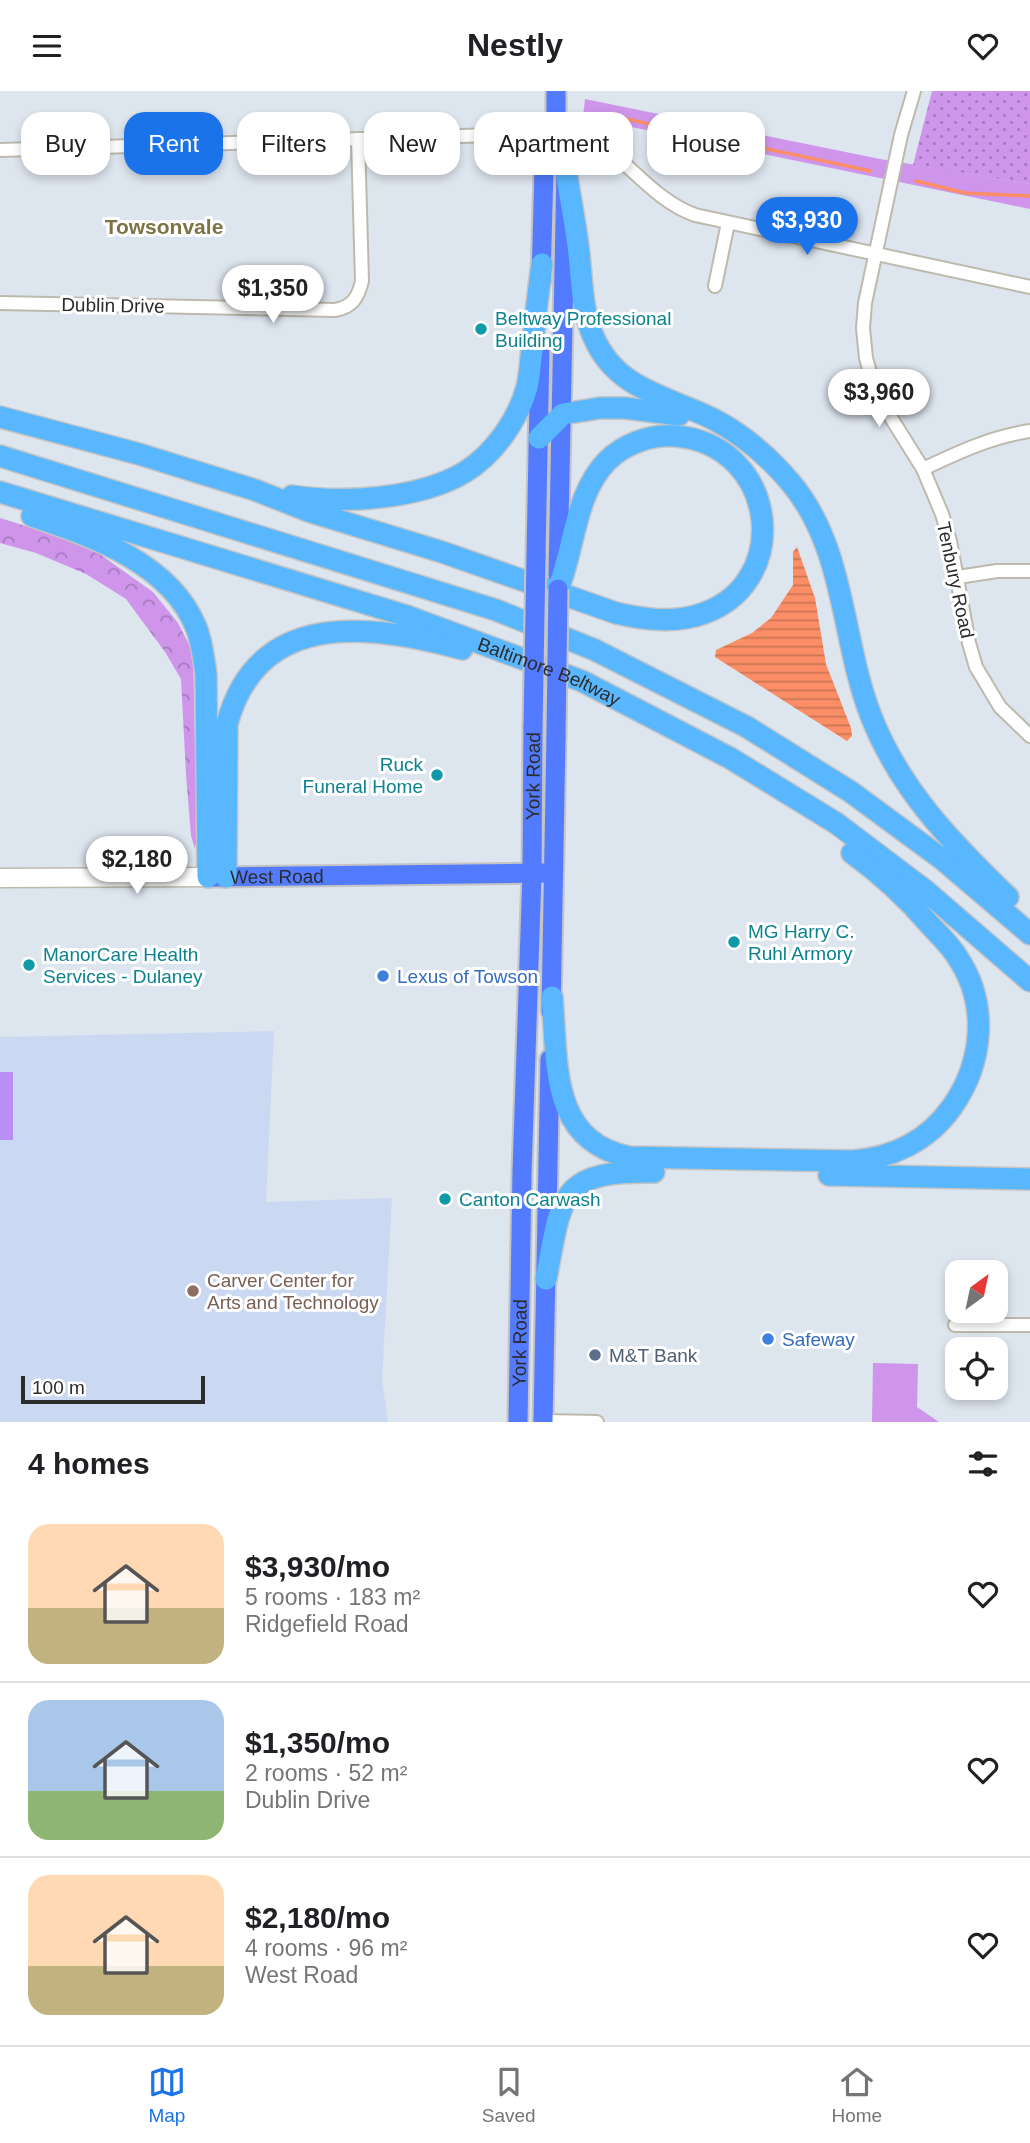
<!DOCTYPE html>
<meta charset="utf-8">
<style>
:root{--surface:#fff;--page:#f6f6f6;--text:#202124;--muted:#757577;--line:#e0e0e0;--accent:#1a73e8}
body{margin:0;font-family:Arial,sans-serif;background:var(--page);color:var(--text);height:100vh;display:flex;flex-direction:column;font-size:26px;white-space:nowrap}
*{box-sizing:border-box;margin:0}
p{font-size:23px;color:var(--muted)}
.icon{flex:none;width:38px;height:38px;fill:none;stroke:currentColor;stroke-width:2;stroke-linecap:round;stroke-linejoin:round}
.map{position:relative;height:1331px;overflow:hidden}
.drawer{display:flex;flex-direction:column;background:var(--surface);flex:1}
.drawer>*{flex:none}
.guide{position:absolute;left:21px;top:21px;width:989px;height:63px;display:flex;gap:14px}
.needle{width:46px;rotate:33deg}
.controls{position:absolute;left:945px;top:1169px;display:grid;gap:14px}
.controls a{display:grid;place-items:center;width:63px;height:63px;border-radius:14px;background:var(--surface);box-shadow:0 4px 10px #0003;font-size:35px}
.scale{position:absolute;left:21px;bottom:18px;width:184px;box-sizing:border-box;padding-left:7px;border:4px solid #2c2c2c;border-top:0;font-size:19px;line-height:24px;white-space:nowrap;color:#2c2c2c;-webkit-text-stroke:5px #fff;paint-order:stroke}
.price{position:absolute;translate:-50% -60px;padding:0 16px;border-radius:24px;background:#fff;color:#222;font-size:23px;line-height:46px;filter:drop-shadow(0 2px 4px #0008)}
.price::after{content:'';position:absolute;left:50%;top:42px;width:21px;height:16px;margin-left:-10px;background:inherit;clip-path:polygon(0 0,100% 0,50% 100%)}
.price.selected{background:var(--accent);color:#fff}
ul{padding:0;list-style:none}
li{display:flex;align-items:center;gap:21px;height:175px;padding:0 28px}
li+li{border-top:2px solid var(--line)}
li span{display:grid;place-items:center;flex:none;width:196px;height:140px;border-radius:21px;color:#555}
li>.icon{margin-inline-start:auto}
span .icon{width:84px;height:84px;fill:#fffc;stroke-width:1}
li b{font-size:30px}
h2{display:flex;justify-content:space-between;align-items:center;height:84px;padding:0 28px;font-size:30px}
.pill{padding:0 24px;border-radius:21px;background:var(--surface);box-shadow:0 4px 10px #0003;font-size:24px;line-height:63px}
.pill.selected{background:var(--accent);color:#fff}
header{display:flex;justify-content:space-between;align-items:center;height:91px;padding:0 28px;background:var(--surface);font-size:32px;font-weight:600}
.tab-bar{display:flex;justify-content:space-around;align-items:center;height:98px;border-top:2px solid var(--line);background:var(--surface);font-size:19px;color:var(--muted)}
.tab-bar a{display:grid;justify-items:center;gap:4px}
.tab-bar .selected{color:var(--accent)}
.map>svg:first-child{display:block}
</style>
<header><svg class="icon" aria-label="menu" viewBox="0 0 24 24"><path d="M4 6h16M4 12h16M4 18h16"/></svg>Nestly<svg class="icon" aria-label="heart" viewBox="0 0 24 24"><path d="M12 20l-8-8c-3-5 5-10 8-4 3-6 11-1 8 4z"/></svg></header>
<div class="map">
<svg width="1030" height="1331" viewBox="0 0 1030 1331">
<defs>
<pattern id="grass-dots" width="8" height="8" patternUnits="userSpaceOnUse" patternTransform="scale(1.75)"><rect width="8" height="8" fill="#ce95eb"/><path d="M2 2h.1M6 6h.1" fill="none" stroke="#a77abf" stroke-width="1.8" stroke-linecap="round"/></pattern>
<pattern id="forest-crowns" width="20" height="18" patternUnits="userSpaceOnUse" patternTransform="scale(1.75)"><rect width="20" height="18" fill="#ce95eb"/><path d="M2 6a3 3 0 1 1 6 0M12 15a3 3 0 1 1 6 0" fill="none" stroke="#a77abf"/></pattern>
<pattern id="water-rules" width="6" height="5" patternUnits="userSpaceOnUse" patternTransform="scale(1.75)"><rect width="6" height="5" fill="#fb8e66"/><path d="M0 2.5h6" fill="none" stroke="#cb7454"/></pattern>
</defs>
<rect width="100%" height="100%" fill="#dde5ef"/>
<polygon fill="#cbd8f2" points="274,940 266,1111 392,1107 382,1289 388,1331 0,1331 0,946"/>
<polygon fill="url(#grass-dots)" points="932,0 1030,0 1030,93 913,74"/>
<polygon fill="url(#forest-crowns)" points="0,427 87,454 153,501 178,532 193,561 197,744 195,758 191,745 186,683 181,588 165,561 126,508 86,483 36,462 0,452"/>
<g fill="#ce95eb">
<polygon points="585,8 880,68 1030,93 1030,118 583,26"/>
<polygon points="873,1272 918,1273 917,1316 939,1331 872,1331"/>
</g>
<rect fill="#ba8ff3" x="0" y="981" width="13" height="68"/>
<polygon fill="url(#water-rules)" points="797,456 815,507 826,573 851,637 852,645 847,650 715,566 716,559 752,542 771,527 793,494 793,461"/>
<g fill="none" stroke-linecap="round" stroke-linejoin="round">
<g stroke="#fb8e66" stroke-width="3.5">
<path d="M595 23C625 26 655 35 685 41 747 54 808 66 870 80"/>
<polyline points="916,90 965,102 1030,105"/>
</g>
<g stroke="#bdbaad" stroke-width="16">
<g id="street">
<polyline points="914,0 901,44 865,212 863,237 866,267 873,292 885,317 923,378 942,423 950,450 969,552 976,576 1000,616 1030,645"/>
<polyline points="0,59 556,42"/>
<path d="M617 66C641 87 664 113 695 124L1030 196"/>
<polyline points="715,195 728,132"/>
<path d="M0 212 335 219C352 216 358 207 362 190L358 48"/>
<path d="M923 378C959 361 991 346 1030 340"/>
<polyline points="958,486 997,480 1030,480"/>
<polyline points="955,1234 1030,1234"/>
<polyline points="543,1330 597,1331"/>
</g>
</g>
<g stroke="#bdbaad" stroke-width="21">
<polyline id="secondary" points="0,787 208,786"/>
</g>
<g stroke="#c4c4c4" stroke-width="23">
<g id="primary">
<polyline points="556,0 556,42 566,79 558,484"/>
<polyline points="541,190 544,77 556,42"/>
<polyline points="536,466 540,255"/>
<path id="s1" d="M212 786 543 782"/>
<polyline points="551,920 556,645"/>
<path id="s2" d="M518 1331 522 1081 532 782 533 636"/>
<polyline points="543,1331 550,968"/>
</g>
</g>
<g stroke="#c4c4c4" stroke-width="24">
<g id="highway">
<path d="M566 79C570 107 576 135 579 163 582 191 582 221 594 247 617 299 667 305 713 328 742 343 770 367 791 392 846 458 841 548 871 625 900 699 952 752 1008 806"/>
<path d="M0 326 139 363 255 399 311 421 442 461 616 522C642 528 669 532 695 525 796 498 779 353 675 345 651 343 624 353 607 370 574 404 575 457 558 498"/>
<polyline points="539,347 563,323 600,317 625,317 679,324"/>
<polyline points="0,365 496,519 595,559 747,636 851,701 942,768 1030,843"/>
<path id="s3" d="M0 401 407 525 582 590 730 667 836 732 926 800 1030 890"/>
<path d="M292 405C344 413 420 408 465 381 494 363 518 329 527 296 530 284 530 271 532 259 535 230 538 202 542 173"/>
<path d="M32 425C92 445 170 472 196 536 202 551 204 568 206 584L208 786"/>
<path d="M226 786 227 633C258 517 371 533 462 558"/>
<path d="M552 906C558 972 549 1049 629 1066L852 1070C892 1067 928 1050 952 1016 983 972 989 914 958 867 951 855 940 845 930 834 907 807 881 783 852 762"/>
<polyline points="829,1084 1030,1088"/>
<path d="M546 1188C562 1105 558 1079 654 1081"/>
</g>
</g>
<use href="#street" stroke="#fff" stroke-width="12"/>
<use href="#secondary" stroke="#fff" stroke-width="18"/>
<use href="#primary" stroke="#537bff" stroke-width="19"/>
<use href="#highway" stroke="#58b7ff" stroke-width="21"/>
<g stroke="#c4c4c4" stroke-width="23" stroke-linecap="butt">
<g id="primary-bridge">
<polyline points="533,636 536,466"/>
<polyline points="556,645 558,498"/>
</g>
</g>
<use href="#primary-bridge" stroke="#537bff" stroke-width="19"/>
</g>
<g fill="#0f9aa8" stroke="#fff" stroke-width="2.5">
<circle cx="481" cy="238" r="7"/>
<circle cx="437" cy="684" r="7"/>
<circle cx="734" cy="851" r="7"/>
<circle cx="29" cy="874" r="7"/>
<circle cx="445" cy="1108" r="7"/>
</g>
<g fill="#3f7fe0" stroke="#fff" stroke-width="2.5">
<circle cx="383" cy="885" r="7"/>
<circle cx="768" cy="1248" r="7"/>
</g>
<circle fill="#8d6e63" stroke="#fff" stroke-width="2.5" cx="193" cy="1200" r="7"/>
<circle fill="#5c6f8a" stroke="#fff" stroke-width="2.5" cx="595" cy="1264" r="7"/>
<g text-anchor="middle" stroke-width="6" stroke-linejoin="round" paint-order="stroke">
<g font-size="19" fill="#2c2c2c" stroke="#fff">
<text transform="translate(113 214) rotate(1)" y="7">Dublin Drive</text>
<text transform="translate(956 489) rotate(78)" y="7">Tenbury Road</text>
<text dy="7" stroke="none"><textPath href="#s3" startOffset="578">Baltimore Beltway</textPath></text>
<text dy="7" stroke="none"><textPath href="#s2" startOffset="646">York Road</textPath></text>
<text dy="7" stroke="none"><textPath href="#s1" startOffset="65">West Road</textPath></text>
<text dy="7" stroke="none"><textPath href="#s2" startOffset="79">York Road</textPath></text>
</g>
<g font-size="19" fill="#0d838f" stroke="#fff" text-anchor="start">
<text x="495" y="234">Beltway Professional<tspan x="495" dy="22">Building</tspan></text>
<text x="423" y="680" text-anchor="end">Ruck<tspan x="423" dy="22">Funeral Home</tspan></text>
<text x="748" y="847">MG Harry C.<tspan x="748" dy="22">Ruhl Armory</tspan></text>
<text x="43" y="870">ManorCare Health<tspan x="43" dy="22">Services - Dulaney</tspan></text>
<text x="459" y="1115">Canton Carwash</text>
</g>
<g font-size="19" fill="#366cbe" stroke="#fff" text-anchor="start">
<text x="397" y="892">Lexus of Towson</text>
<text x="782" y="1255">Safeway</text>
</g>
<g font-size="19" fill="#785e54" stroke="#fff" text-anchor="start">
<text x="207" y="1196">Carver Center for<tspan x="207" dy="22">Arts and Technology</tspan></text>
</g>
<g font-size="19" fill="#4e5e75" stroke="#fff" text-anchor="start">
<text x="609" y="1271">M&amp;T Bank</text>
</g>
<g font-size="21" font-weight="bold" fill="#7c7344" stroke="#fff">
<text x="164" y="143">Towsonvale</text>
</g>
</g>
</svg>
<div class="controls">
<a><svg class="needle" viewBox="-14 -14 28 28"><path d="M0-13l5 13h-10z" fill="#e53935"/><path d="M0 13l5-13h-10z" fill="#757577"/></svg></a>
<a><svg class="icon" aria-label="locate" viewBox="0 0 24 24"><circle cx="12" cy="12" r="6"/><path d="M12 2v4M12 18v4M2 12h4M18 12h4"/></svg></a>
</div>
<div class="scale">100 m</div>
<b class="price selected" style="left:807px;top:166px">$3,930</b>
<b class="price" style="left:273px;top:234px">$1,350</b>
<b class="price" style="left:879px;top:338px">$3,960</b>
<b class="price" style="left:137px;top:805px">$2,180</b>
<div class="guide">
<a class="pill">Buy</a>
<a class="pill selected">Rent</a>
<a class="pill">Filters</a>
<a class="pill">New</a>
<a class="pill">Apartment</a>
<a class="pill">House</a>
</div>
</div>
<section class="drawer">
<h2>4 homes<svg class="icon" aria-label="filters" viewBox="0 0 24 24"><path d="M4 7h16M4 17h16"/><circle cx="9" cy="7" r="2"/><circle cx="15" cy="17" r="2"/></svg></h2>
<ul>
<li><span style="background:linear-gradient(#ffd9b3 60%,#c2b280 0)"><svg class="icon" aria-label="home" viewBox="0 0 24 24"><path d="M3 11l9-7 9 7M6 9v11h12V9"/></svg></span><div><b>$3,930/mo</b><p>5 rooms · 183 m²</p><p>Ridgefield Road</p></div><svg class="icon" aria-label="heart" viewBox="0 0 24 24"><path d="M12 20l-8-8c-3-5 5-10 8-4 3-6 11-1 8 4z"/></svg></li>
<li><span style="background:linear-gradient(#a9c7e8 65%,#8fb573 0)"><svg class="icon" aria-label="home" viewBox="0 0 24 24"><path d="M3 11l9-7 9 7M6 9v11h12V9"/></svg></span><div><b>$1,350/mo</b><p>2 rooms · 52 m²</p><p>Dublin Drive</p></div><svg class="icon" aria-label="heart" viewBox="0 0 24 24"><path d="M12 20l-8-8c-3-5 5-10 8-4 3-6 11-1 8 4z"/></svg></li>
<li><span style="background:linear-gradient(#ffd9b3 65%,#c2b280 0)"><svg class="icon" aria-label="home" viewBox="0 0 24 24"><path d="M3 11l9-7 9 7M6 9v11h12V9"/></svg></span><div><b>$2,180/mo</b><p>4 rooms · 96 m²</p><p>West Road</p></div><svg class="icon" aria-label="heart" viewBox="0 0 24 24"><path d="M12 20l-8-8c-3-5 5-10 8-4 3-6 11-1 8 4z"/></svg></li>
</ul>
</section>
<nav class="tab-bar">
<a class="selected"><svg class="icon" aria-label="map" viewBox="0 0 24 24"><path d="M3 6l6-2 6 2 6-2v14l-6 2-6-2-6 2zM9 4v14M15 6v14"/></svg>Map</a>
<a><svg class="icon" aria-label="saved" viewBox="0 0 24 24"><path d="M7 4h10v16l-5-4-5 4z"/></svg>Saved</a>
<a><svg class="icon" aria-label="home" viewBox="0 0 24 24"><path d="M3 11l9-7 9 7M6 9v11h12V9"/></svg>Home</a>
</nav>
